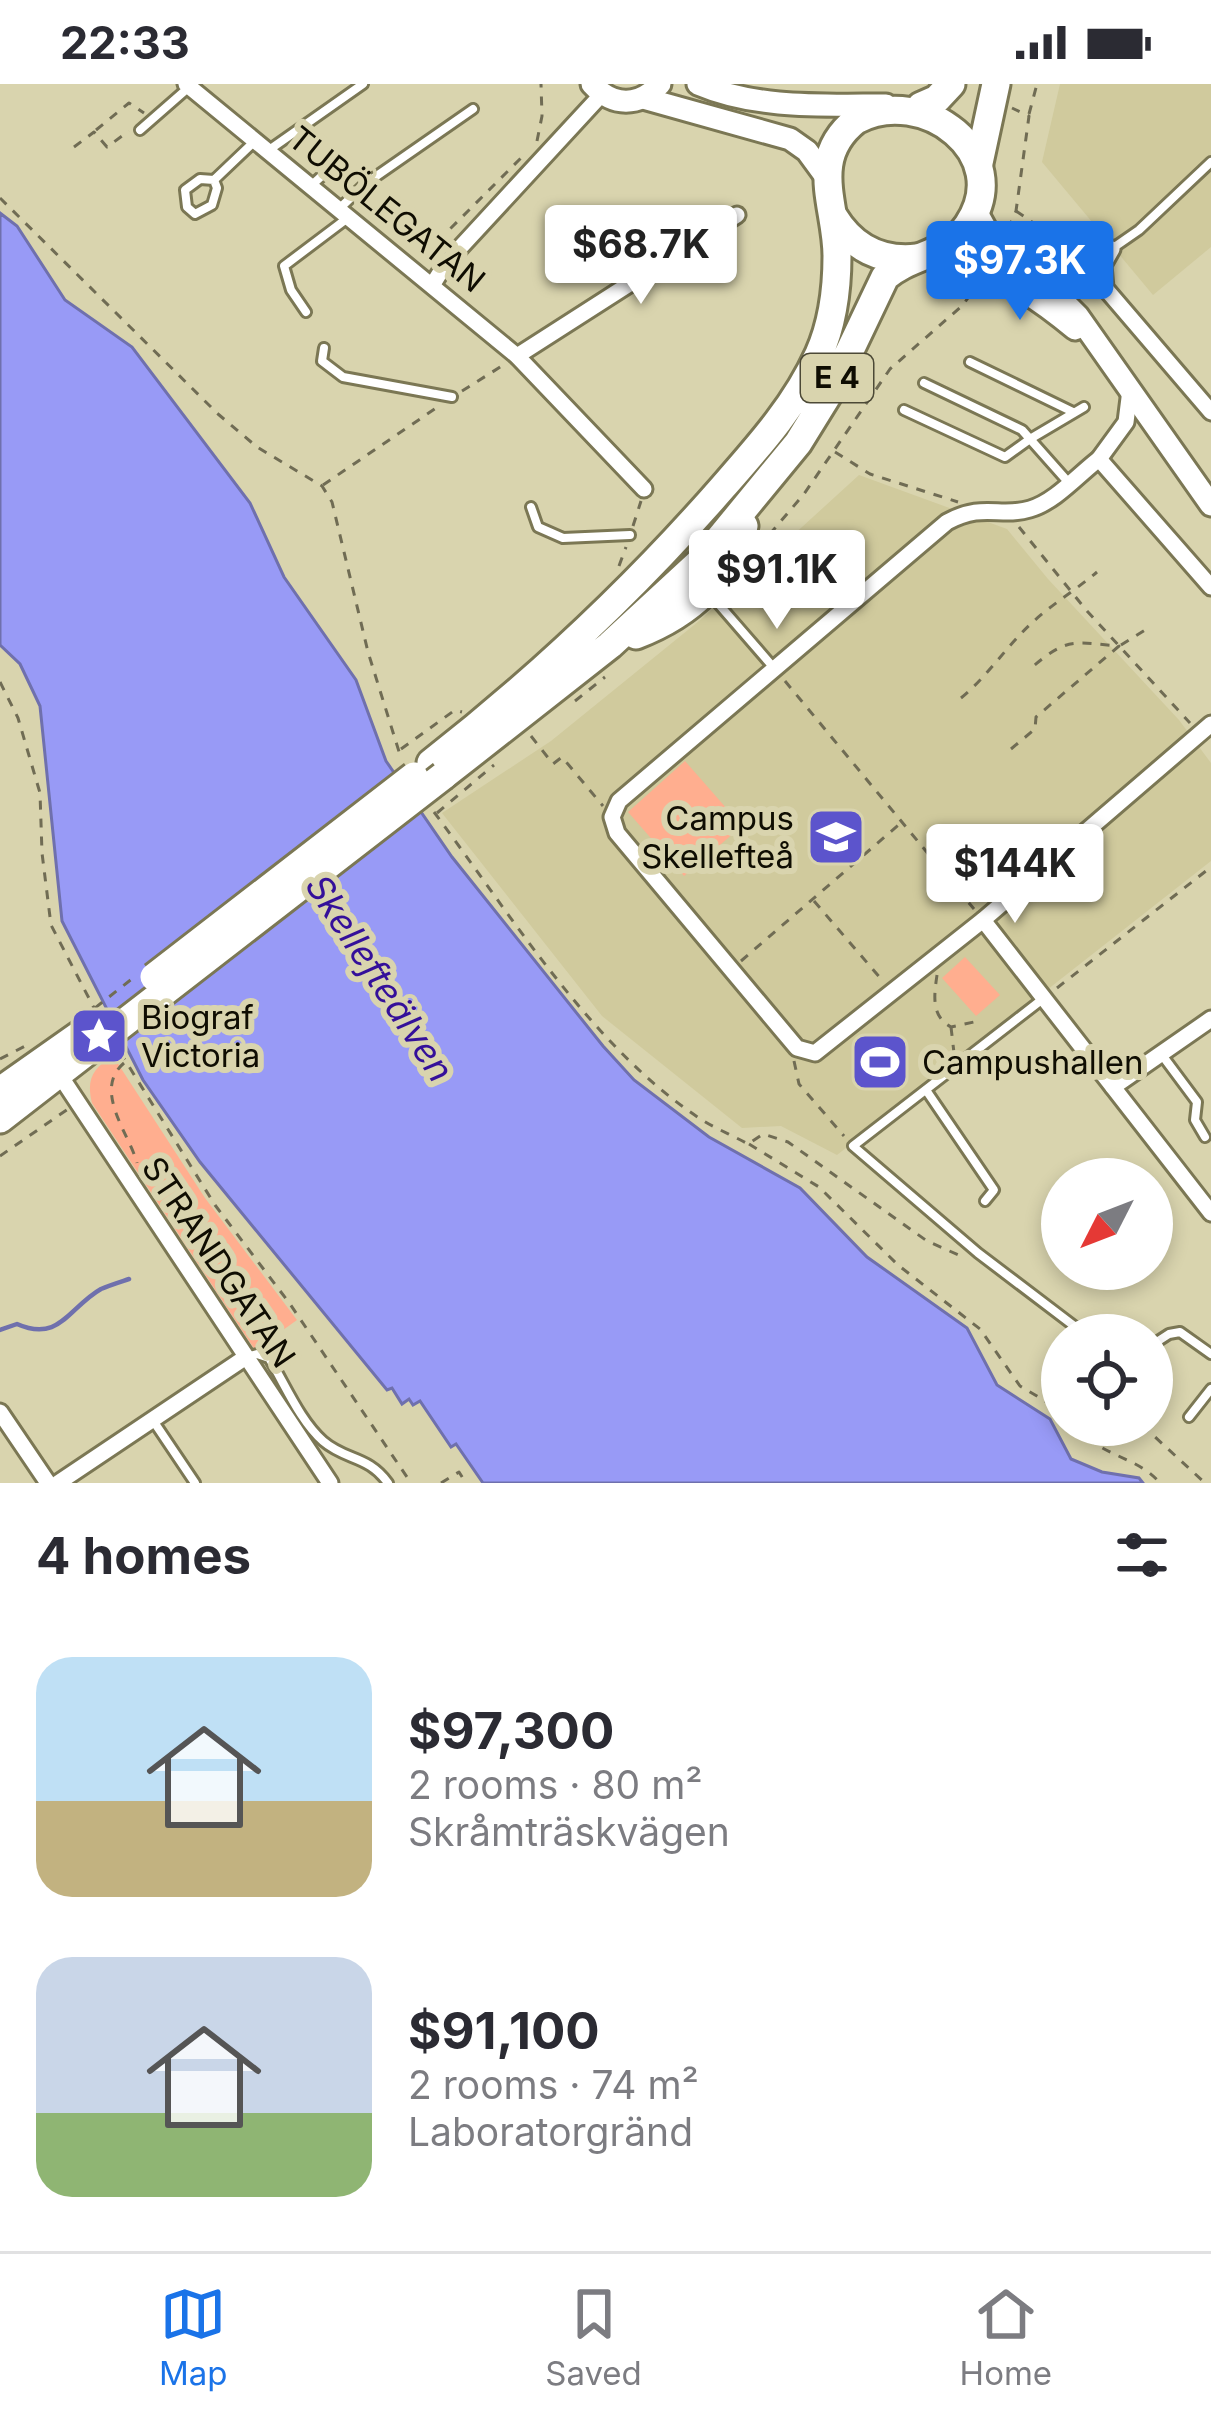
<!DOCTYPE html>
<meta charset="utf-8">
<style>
:root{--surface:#fff;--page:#f7f7f7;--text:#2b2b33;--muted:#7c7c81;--line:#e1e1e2;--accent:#1a73e8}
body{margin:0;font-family:Inter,sans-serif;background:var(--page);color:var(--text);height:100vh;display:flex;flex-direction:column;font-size:45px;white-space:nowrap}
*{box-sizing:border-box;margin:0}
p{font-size:39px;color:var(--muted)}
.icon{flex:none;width:66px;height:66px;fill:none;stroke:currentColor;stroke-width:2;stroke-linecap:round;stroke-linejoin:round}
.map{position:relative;height:1399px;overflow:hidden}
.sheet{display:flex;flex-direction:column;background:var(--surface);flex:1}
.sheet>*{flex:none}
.needle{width:78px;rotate:228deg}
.controls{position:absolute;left:1041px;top:1074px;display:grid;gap:24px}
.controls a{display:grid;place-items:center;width:132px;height:132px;border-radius:50%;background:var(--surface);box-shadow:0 6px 18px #0003;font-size:60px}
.price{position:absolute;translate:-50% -102px;padding:0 27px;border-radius:12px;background:#fff;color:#222;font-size:39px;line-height:78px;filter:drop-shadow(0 3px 6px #0008)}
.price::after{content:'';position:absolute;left:50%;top:72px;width:36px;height:27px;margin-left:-18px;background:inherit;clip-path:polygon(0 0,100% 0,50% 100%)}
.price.current{background:var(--accent);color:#fff}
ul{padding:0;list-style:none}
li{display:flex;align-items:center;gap:36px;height:300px;padding:0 36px}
li span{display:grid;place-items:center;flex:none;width:336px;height:240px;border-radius:36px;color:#555}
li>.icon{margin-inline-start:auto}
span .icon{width:144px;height:144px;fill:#fffc;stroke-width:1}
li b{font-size:51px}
h2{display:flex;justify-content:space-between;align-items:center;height:144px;padding:0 36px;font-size:51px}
.status{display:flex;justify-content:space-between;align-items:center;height:84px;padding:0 60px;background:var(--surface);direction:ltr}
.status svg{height:33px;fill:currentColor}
.menu{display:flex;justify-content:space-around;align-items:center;height:168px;border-top:3px solid var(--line);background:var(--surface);font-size:33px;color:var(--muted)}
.menu a{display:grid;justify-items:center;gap:6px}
.menu .current{color:var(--accent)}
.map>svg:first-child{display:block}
</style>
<div class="status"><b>22:33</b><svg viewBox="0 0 49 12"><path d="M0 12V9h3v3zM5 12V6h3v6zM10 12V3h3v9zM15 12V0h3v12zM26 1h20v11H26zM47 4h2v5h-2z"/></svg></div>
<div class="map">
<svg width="1211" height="1399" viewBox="0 0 1211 1399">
<rect width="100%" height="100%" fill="#d9d4ae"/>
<g fill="#d0ca9d">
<polygon points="1060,0 1211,0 1211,163 1153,211 1042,78"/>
<polygon points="859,391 1007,445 1048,495 1179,636 1211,679 1211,777 837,1071 781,1042 742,1044 602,932 442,729 551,657 699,537"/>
</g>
<g fill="#ffae8f">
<polygon points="685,677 742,742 684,792 628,728"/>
<polygon points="965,873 1000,911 976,932 942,894"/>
<path d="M113 972 205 1114 297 1236 255 1266 92 1019C86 995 93 984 113 972Z"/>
</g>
<polygon fill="#989af6" stroke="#6f70ad" stroke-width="3" points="0,129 17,142 65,216 132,263 250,419 284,493 356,596 386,677 452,773 603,962 634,996 709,1053 800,1104 867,1173 967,1244 997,1301 1050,1335 1071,1375 1102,1388 1139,1394 1143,1399 483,1399 456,1360 451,1363 420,1317 413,1321 409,1315 402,1320 392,1304 387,1306 200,1078 143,996 62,837 40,622 20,580 0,561"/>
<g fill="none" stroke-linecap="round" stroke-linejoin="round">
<path stroke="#6f70ad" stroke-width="4.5" d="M0 1246 17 1240C60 1259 69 1223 101 1205 110 1201 120 1198 129 1195"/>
<g stroke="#7b7754" stroke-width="14">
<g id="service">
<polyline points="140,46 188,4"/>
<polyline points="269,66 363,0"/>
<polyline points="214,96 217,104 212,121 195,130 187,123 185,106 200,95 214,96 255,57"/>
<polyline points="313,100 337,78"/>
<polyline points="340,124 365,100 473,25"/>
<polyline points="1113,164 1139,146 1211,78"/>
<polyline points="306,228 291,206 284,182 349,133"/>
<polyline points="324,264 322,277 343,293 452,313"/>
<polyline points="970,278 1073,328"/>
<polyline points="924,299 1022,346 1030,355 1084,323"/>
<polyline points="904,326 1005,373 1030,355 1069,399"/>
<polyline points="531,423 538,443 563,454 630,451"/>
<polyline points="709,509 774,584"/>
<polyline points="1044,914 853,1062 978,1169 1086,1251"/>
<polyline points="1162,971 1197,1018 1195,1036 1205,1053"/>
<polyline points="926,1006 994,1106 985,1117"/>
<polyline points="1152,1261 1169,1250 1180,1248 1211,1270"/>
<path d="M246 1273 257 1270 269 1274C285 1300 300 1337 323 1357 346 1377 368 1371 388 1399"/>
<polyline points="1189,1333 1211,1305"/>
<polyline points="152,1335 195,1399"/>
</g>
</g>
<g stroke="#7b7754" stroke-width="21">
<g id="minor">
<polyline points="186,0 517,272 644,405"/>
<polyline points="1112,165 1103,181 1105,204 1211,328"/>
<polyline points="433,200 446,179 602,10"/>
<polyline points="517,272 737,131"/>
<polyline points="1099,375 1126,338 1130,306"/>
<path d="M1211 503 1099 375C1079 390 1055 418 1030 425 999 434 984 418 947 438L619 717 612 733 617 749 797 964 815 969 983 836 1211 640"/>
<polyline points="983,836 1211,1129"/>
<polyline points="59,990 330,1399"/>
<polyline points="1113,1003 1211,935"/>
<polyline points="0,1328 48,1399"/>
<polyline points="58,1399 246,1273"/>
</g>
</g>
<g stroke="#7b7754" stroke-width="27">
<g id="secondary">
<path d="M592 0C613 23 639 23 660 0"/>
<path d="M698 0C757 25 823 21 886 21"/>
<polyline points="643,14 790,55 807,67 826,93"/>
<polyline points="976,127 996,163 1046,200 1078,232 1211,421"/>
<path d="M928 172C985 179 1032 209 1075 245"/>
</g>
</g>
<g stroke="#7b7754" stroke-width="33">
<g id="trunk">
<polyline points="921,22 937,15 951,0"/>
<polyline points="979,79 996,0"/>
<path d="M834 133C853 164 881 178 917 174"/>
<path d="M636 551C688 531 727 497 744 442"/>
<path d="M431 679C537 596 635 504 723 403 759 362 796 321 819 270 832 241 837 204 837 172 837 122 807 75 856 36 923 0 1016 70 968 141 947 172 911 170 885 193L832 304 798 359 701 477 610 561 443 692"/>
<polyline points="0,1007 88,945"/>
<polyline points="0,1035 98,959"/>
</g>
</g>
<g stroke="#706c54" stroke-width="3" stroke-dasharray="9 9" stroke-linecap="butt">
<polyline points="1029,30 1037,0"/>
<polyline points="96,46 129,19 144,29"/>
<polyline points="537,57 542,32 541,0"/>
<polyline points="74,63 94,48 107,63 129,47"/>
<polyline points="0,114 218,330 257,363 322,402 332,418 368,568 401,674"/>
<polyline points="1016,127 1045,147 1091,210"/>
<polyline points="1008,145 1016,127 1029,32 1012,24"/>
<polyline points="425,170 522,73"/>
<polyline points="462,307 505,280"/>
<polyline points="835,368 870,390 958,418"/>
<polyline points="323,401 439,322"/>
<polyline points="633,442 641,417"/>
<polyline points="1019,443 1087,527 1190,639"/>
<polyline points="758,464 804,410 890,285 963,221 977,201"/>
<polyline points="619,482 626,463"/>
<polyline points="1121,561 1145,546"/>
<polyline points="785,597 974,825"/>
<polyline points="0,598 18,634 40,709 42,769 51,841 94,924"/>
<path d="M961 614C989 591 1007 561 1035 536 1054 519 1077 505 1097 488"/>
<polyline points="575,617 605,593"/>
<polyline points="531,652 553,680 562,673 603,722"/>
<polyline points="401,665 455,626 462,628"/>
<path d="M1011 665 1035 645 1036 633 1119 562C1072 558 1067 553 1030 585"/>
<path d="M434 728C511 831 591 962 699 1034 714 1044 732 1051 748 1060L763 1050 788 1058 927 1157 963 1173"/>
<polyline points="437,729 494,681"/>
<polyline points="814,817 882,896"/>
<polyline points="741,877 902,738"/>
<path d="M937 891C934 912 931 932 951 943L974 938"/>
<polyline points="1057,904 1211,783"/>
<polyline points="951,943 954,969"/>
<polyline points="120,968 215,1121 290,1220 411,1399"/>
<polyline points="0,975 31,959"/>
<polyline points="794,977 799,1000 844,1052"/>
<path d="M124 979C92 1006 130 1051 137 1079"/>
<polyline points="749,1060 819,1103 898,1181 980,1245 1020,1302 1062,1327"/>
<polyline points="0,1072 68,1025"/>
<path d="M1075 1341C1101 1374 1136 1371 1160 1399"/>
<polyline points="1142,1341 1205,1399"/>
<polyline points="441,1399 459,1388 466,1399"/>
</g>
<use href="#service" stroke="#fff" stroke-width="8"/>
<use href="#minor" stroke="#fff" stroke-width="15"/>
<use href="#secondary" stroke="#fff" stroke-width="21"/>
<use href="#trunk" stroke="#fff" stroke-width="27"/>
<g stroke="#7b7754" stroke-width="33" stroke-linecap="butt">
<g id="trunk-bridge">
<polyline points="154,893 414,692"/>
<polyline points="98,959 443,692"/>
</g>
</g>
<polyline stroke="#706c54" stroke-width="3" stroke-dasharray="9 9" stroke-linecap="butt" points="81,935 133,894"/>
<use href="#trunk-bridge" stroke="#fff" stroke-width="27"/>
</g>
<defs>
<g id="university-square" transform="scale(3)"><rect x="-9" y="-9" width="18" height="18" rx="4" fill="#5c54cc" stroke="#d9d4ae"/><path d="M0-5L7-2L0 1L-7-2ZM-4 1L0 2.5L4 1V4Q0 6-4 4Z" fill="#fff"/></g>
<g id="sight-square" transform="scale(3)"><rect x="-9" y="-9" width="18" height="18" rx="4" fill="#5c54cc" stroke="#d9d4ae"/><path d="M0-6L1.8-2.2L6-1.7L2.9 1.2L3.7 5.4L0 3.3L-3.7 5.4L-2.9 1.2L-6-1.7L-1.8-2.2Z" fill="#fff"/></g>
<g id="stadium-square" transform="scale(3)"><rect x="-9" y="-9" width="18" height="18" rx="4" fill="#5c54cc" stroke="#d9d4ae"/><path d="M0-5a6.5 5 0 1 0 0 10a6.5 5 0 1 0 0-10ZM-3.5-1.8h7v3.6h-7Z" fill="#fff"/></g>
</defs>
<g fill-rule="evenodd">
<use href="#university-square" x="836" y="753"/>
<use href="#sight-square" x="99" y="952"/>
<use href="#stadium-square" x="880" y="978"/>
</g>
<g text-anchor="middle" stroke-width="12" stroke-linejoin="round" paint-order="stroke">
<rect fill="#d9d4ae" stroke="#4c4936" stroke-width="3" x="801" y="270" width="72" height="48" rx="9"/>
<g font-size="30" font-weight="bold" fill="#0f0d02">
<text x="837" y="304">E 4</text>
</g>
<g font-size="33" fill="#0f0d02" stroke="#d9d4ae">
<text transform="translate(387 125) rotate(39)" y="12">TUBÖLEGATAN</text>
<text transform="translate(219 1178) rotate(56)" y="12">STRANDGATAN</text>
</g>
<g font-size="33" fill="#0f0d02" stroke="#d9d4ae" text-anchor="start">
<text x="794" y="746" text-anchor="end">Campus<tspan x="794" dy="38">Skellefteå</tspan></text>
<text x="141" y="945">Biograf<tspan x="141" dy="38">Victoria</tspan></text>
<text x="922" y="990">Campushallen</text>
</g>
<g font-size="36" font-style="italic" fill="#34109a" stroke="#d9d4ae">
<text transform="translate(380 894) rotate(57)" y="13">Skellefteälven</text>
</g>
</g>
</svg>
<div class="controls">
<a><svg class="needle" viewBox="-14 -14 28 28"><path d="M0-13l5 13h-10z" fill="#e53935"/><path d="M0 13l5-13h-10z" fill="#7c7c81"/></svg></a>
<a><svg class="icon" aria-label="locate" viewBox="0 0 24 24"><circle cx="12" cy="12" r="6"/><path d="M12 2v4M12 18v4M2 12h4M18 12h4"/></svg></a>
</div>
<b class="price" style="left:641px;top:223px">$68.7K</b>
<b class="price current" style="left:1020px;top:239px">$97.3K</b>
<b class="price" style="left:777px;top:548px">$91.1K</b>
<b class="price" style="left:1015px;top:842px">$144K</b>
</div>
<section class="sheet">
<h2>4 homes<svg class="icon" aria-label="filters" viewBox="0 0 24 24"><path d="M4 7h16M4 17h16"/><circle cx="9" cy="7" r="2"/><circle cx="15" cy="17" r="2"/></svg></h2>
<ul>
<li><span style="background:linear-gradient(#bfe0f5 60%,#c2b280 0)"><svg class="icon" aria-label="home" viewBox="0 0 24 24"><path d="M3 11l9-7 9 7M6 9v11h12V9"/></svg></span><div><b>$97,300</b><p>2 rooms · 80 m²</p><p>Skråmträskvägen</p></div></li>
<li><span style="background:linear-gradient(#c9d6e8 65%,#8fb573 0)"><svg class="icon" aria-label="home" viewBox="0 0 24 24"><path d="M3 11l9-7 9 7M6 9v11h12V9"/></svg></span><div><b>$91,100</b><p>2 rooms · 74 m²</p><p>Laboratorgränd</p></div></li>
</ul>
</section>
<nav class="menu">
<a class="current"><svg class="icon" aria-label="map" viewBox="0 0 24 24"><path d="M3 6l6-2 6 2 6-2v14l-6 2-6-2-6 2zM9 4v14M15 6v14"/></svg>Map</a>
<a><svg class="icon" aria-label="saved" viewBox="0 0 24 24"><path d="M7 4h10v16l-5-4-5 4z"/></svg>Saved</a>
<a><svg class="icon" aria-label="home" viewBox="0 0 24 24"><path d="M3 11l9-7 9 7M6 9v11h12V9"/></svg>Home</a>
</nav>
